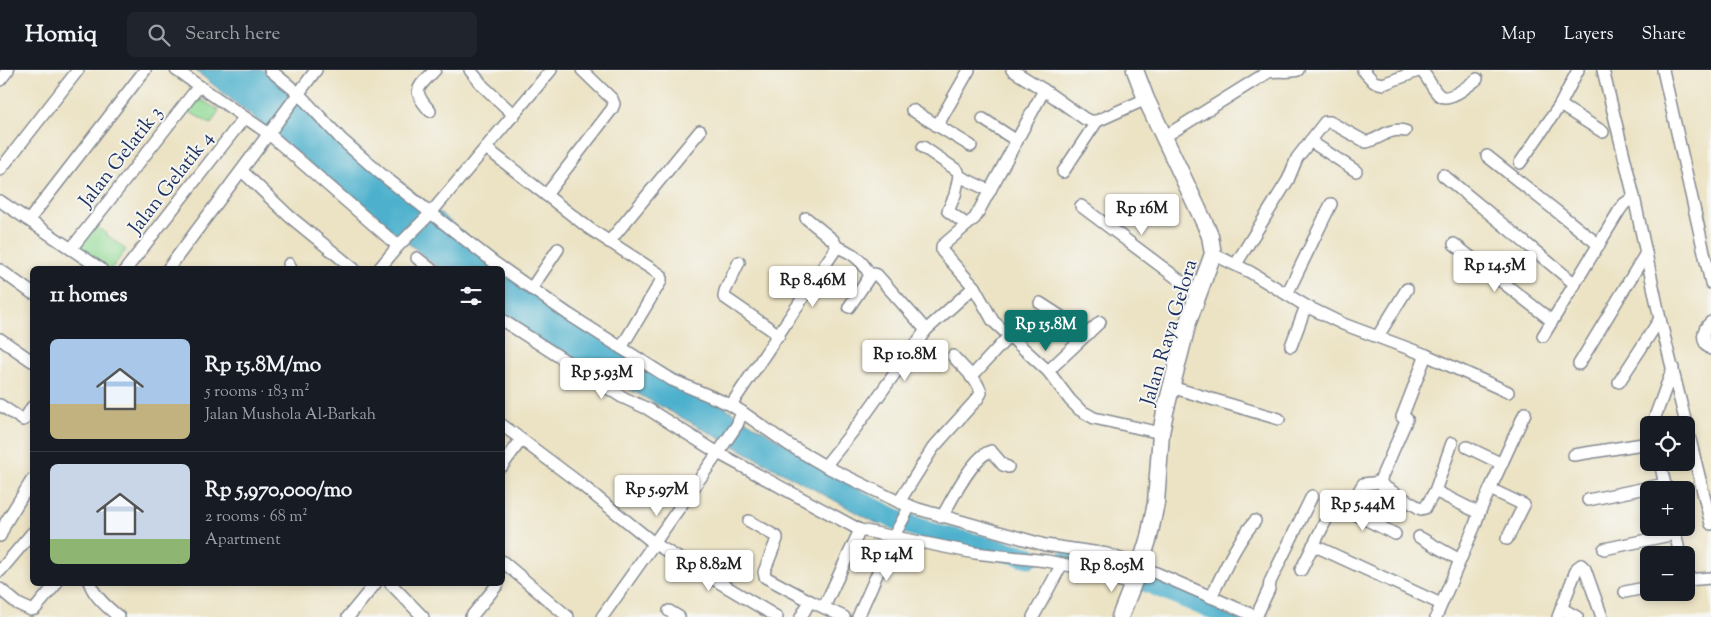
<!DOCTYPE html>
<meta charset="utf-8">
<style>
:root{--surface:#171b24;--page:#20242c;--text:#f1f3f6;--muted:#9ea1a6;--line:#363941;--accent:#0f766e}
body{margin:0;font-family:"Sorts Mill Goudy",serif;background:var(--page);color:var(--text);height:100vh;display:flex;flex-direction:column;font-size:19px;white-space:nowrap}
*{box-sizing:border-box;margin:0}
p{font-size:16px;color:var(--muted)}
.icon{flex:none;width:28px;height:28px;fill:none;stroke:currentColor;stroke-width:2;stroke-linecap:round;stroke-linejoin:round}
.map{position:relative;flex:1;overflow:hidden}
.drawer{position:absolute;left:30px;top:196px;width:475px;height:320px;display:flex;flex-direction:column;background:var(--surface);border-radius:8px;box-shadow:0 2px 8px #0003}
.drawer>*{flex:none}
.buttons{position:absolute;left:1640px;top:346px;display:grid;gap:10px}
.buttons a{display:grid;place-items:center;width:55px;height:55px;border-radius:8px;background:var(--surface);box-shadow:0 2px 8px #0003;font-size:25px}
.price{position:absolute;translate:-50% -42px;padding:0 11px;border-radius:5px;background:#fff;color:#222;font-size:16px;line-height:32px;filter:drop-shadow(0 1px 2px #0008)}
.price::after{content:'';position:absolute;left:50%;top:30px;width:15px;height:11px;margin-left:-8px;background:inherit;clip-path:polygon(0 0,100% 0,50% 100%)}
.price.active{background:var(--accent);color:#fff}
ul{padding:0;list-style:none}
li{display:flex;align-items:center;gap:15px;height:125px;padding:0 20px}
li+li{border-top:1px solid var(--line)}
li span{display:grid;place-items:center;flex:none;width:140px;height:100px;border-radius:8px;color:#555}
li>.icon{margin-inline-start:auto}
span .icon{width:60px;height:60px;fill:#fffc;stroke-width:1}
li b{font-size:21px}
h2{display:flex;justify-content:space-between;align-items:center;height:60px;padding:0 20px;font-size:21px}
header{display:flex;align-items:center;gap:30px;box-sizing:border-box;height:70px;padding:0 25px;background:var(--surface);border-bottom:1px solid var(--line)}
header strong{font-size:24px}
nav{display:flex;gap:28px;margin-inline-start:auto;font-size:18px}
.search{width:350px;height:45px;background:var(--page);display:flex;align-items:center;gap:12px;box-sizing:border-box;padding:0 18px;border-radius:8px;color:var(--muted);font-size:19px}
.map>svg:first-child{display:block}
</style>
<header>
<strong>Homiq</strong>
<div class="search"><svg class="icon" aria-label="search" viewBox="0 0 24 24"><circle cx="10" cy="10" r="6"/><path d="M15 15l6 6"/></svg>Search here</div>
<nav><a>Map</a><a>Layers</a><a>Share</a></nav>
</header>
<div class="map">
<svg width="1711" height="547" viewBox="0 0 1711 547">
<rect width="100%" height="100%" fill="#f6f6f2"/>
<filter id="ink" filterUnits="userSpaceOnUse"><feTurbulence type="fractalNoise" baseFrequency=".02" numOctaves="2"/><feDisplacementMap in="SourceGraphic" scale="10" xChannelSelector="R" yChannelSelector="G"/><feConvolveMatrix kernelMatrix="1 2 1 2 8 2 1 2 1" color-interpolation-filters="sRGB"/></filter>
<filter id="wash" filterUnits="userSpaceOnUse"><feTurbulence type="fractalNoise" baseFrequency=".0096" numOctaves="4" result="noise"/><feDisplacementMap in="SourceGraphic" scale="20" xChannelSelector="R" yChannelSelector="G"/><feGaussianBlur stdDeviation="1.12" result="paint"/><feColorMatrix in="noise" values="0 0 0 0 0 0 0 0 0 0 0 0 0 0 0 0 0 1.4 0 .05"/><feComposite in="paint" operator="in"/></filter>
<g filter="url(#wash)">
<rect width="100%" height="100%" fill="#ece3c4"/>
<g fill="#91da95" stroke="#56847a">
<polygon points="198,28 219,40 211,54 189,42"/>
<polygon points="94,154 126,180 111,199 106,199 76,177"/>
</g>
<polygon fill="#4eb1cd" stroke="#347096" points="195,0 263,0 542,226 887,436 880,455 509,254 503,249 502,199 440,199"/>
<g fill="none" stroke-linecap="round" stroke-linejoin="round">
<g stroke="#4eb1cd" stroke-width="21">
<polyline points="859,431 897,450 938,465 1029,487"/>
<polyline points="1067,490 1102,497 1131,505 1231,547"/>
</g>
</g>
</g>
<g filter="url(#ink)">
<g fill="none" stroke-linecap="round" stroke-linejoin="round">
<g stroke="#848991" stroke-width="14">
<g id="street">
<polyline points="176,0 269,64 398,176"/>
<polyline points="270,0 298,23 342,70 381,104 495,193 568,244 672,310 731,335 742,342 789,375 825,396 899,432 918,439 1045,475 1107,484 1140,496 1257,547"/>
<polyline points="470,0 483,16 514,45"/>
<polyline points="582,0 612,29 614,34 612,39 546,125 590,159 661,205 661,211 621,278"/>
<polyline points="1012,0 1044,20 1085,49 1091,51 1097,51 1146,29"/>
<path d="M1363 0 1374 12 1383 14 1421 0C1428 7 1432 19 1439 25 1449 33 1469 15 1477 9"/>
<polyline points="1603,0 1634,127 1660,249 1711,454"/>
<polyline points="1663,0 1711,213"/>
<polyline points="0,10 8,0"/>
<polyline points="1044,20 975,148 942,176 942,181 974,217 993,251 1048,301 1070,330 1080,340 1094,348 1161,363"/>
<polyline points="1560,35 1603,62"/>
<polyline points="912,40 971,76"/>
<path d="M430 41C411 19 417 19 435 0"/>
<polyline points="983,49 1017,71"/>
<polyline points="937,56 969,0"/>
<path d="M1164 67 1268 2C1278 0 1288 3 1298 0"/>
<polyline points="1310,71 1356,101"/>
<polyline points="923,77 958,101 959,106 990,121"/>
<polyline points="486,78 546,125"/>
<polyline points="1487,86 1599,175"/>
<polyline points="1520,93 1560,35 1578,0"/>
<polyline points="0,100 78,0"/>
<polyline points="242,101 289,146 354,199"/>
<polyline points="1063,102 1097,51"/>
<polyline points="1443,105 1575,214"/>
<polyline points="959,106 955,125 948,141 967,155"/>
<polyline points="0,131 101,199"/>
<polyline points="1081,136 1198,224"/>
<polyline points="29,150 145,0"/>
<polyline points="609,172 700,61"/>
<polyline points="1454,174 1552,251"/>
<path d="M837 177C852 182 864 192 870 206"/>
<polyline points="71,179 199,16"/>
<polyline points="1213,184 1250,202 1306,236 1343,254 1426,285 1508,322"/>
<polyline points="417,188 431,199"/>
<polyline points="739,192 725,221 724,227 779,265"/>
<polyline points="289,194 291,199"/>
<path d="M1236 194 1288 110 1297 88 1325 52H1330L1366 72C1380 70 1388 57 1405 61"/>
<polyline points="126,199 244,48"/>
<polyline points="168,199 316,0"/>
<polyline points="379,199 398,176 430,144 551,0"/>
<polyline points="0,200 32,223"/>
<polyline points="531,219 558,179"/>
<polyline points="1287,224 1331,134"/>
<polyline points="1040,233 1088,264"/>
<polyline points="849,237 870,206 874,204 877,205 926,260"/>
<polyline points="502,250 622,327 648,339 718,383 860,460 975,483 1047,491 1091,500 1132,515"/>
<path d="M1711 252C1701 260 1701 272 1711 279"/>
<polyline points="1378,266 1407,219"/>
<polyline points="1543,266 1619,141 1624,134 1634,127"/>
<polyline points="0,269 32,291"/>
<polyline points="1291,276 1306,236"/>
<polyline points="1426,285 1402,347 1407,349 1381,408 1381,412 1383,416 1421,439 1425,438 1435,421 1479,443 1475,455 1436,547"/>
<polyline points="1579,294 1646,183"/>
<polyline points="1048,301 1100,252"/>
<polyline points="971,307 1009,266"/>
<polyline points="1619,312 1660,249"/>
<polyline points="1171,317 1279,349"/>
<polyline points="0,335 23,350 25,349 32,337"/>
<polyline points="731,335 837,177 833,170 806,148"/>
<polyline points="502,355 578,412 655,474 777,547"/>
<polyline points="1652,355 1673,298"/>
<polyline points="1467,377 1502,394"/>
<polyline points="1574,385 1649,373"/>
<polyline points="1660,392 1666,420"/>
<polyline points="502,396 521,370"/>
<polyline points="825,396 857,356 926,260 974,217"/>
<polyline points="1490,419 1524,435 1507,469"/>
<polyline points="1435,421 1452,373"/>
<polyline points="1588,430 1665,414"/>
<path d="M899 432 933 378 978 328 981 323C977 308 962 297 953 286"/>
<polyline points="1343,438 1395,464"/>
<polyline points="1479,443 1525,343"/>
<path d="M942 447C951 431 973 386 991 381L1003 395 1008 397"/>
<polyline points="749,451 777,467 777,469 764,502 765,507 810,531 844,547"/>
<polyline points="1674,458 1680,485"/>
<polyline points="0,466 6,452 32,410"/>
<polyline points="1419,467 1460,490"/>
<polyline points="1313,475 1441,534"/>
<polyline points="1604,479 1675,464"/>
<polyline points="502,491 568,547"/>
<polyline points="1301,500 1333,436 1335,435 1343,438 1350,436 1363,414 1381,412"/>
<polyline points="0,501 32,463"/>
<polyline points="1686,510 1711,508"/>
<path d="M90 514C95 527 108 538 119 547"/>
<polyline points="391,514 423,547"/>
<polyline points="0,519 18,534 31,540 35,539 56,514"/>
<polyline points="1625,522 1649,517"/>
<path d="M1211 527C1224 501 1236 473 1255 451"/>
<polyline points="824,537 860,460"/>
<polyline points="1561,538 1577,547"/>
<polyline points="669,541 679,547"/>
<polyline points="348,547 375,514"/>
<polyline points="471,547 498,514"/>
<polyline points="602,547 718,383 737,355 742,342"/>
<polyline points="801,547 810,531"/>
<polyline points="858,547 894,466 910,436"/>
<polyline points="1033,547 1062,494"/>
<polyline points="1256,547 1269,519 1270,512 1312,426"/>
<polyline points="1558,547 1577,498 1581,495 1585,499 1602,547"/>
</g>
</g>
<g stroke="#848991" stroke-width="19">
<polyline id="secondary" points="1120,547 1140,496 1149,467 1156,433 1161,363 1165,342 1188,252 1213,184 1210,166 1205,154 1146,29 1135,0"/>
</g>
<use href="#street" stroke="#fff" stroke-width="11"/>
<use href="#secondary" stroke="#fff" stroke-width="16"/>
</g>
</g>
<g text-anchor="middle" stroke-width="4" stroke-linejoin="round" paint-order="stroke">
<g font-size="20" fill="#1b2f5e" stroke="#f6f6f2">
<text transform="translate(120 86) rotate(-52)" y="7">Jalan Gelatik 3</text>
<text transform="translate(170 112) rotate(-52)" y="7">Jalan Gelatik 4</text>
<text transform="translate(1168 262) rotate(-73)" y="7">Jalan Raya Gelora</text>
</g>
</g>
</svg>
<div class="buttons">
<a><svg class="icon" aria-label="locate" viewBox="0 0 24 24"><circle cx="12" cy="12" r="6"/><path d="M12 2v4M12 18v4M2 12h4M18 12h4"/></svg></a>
<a>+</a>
<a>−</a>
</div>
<b class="price" style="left:1142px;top:166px">Rp 16M</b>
<b class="price" style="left:1495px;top:223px">Rp 14.5M</b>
<b class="price" style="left:813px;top:238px">Rp 8.46M</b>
<b class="price active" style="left:1046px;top:282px">Rp 15.8M</b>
<b class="price" style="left:905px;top:312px">Rp 10.8M</b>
<b class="price" style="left:602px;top:330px">Rp 5.93M</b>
<b class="price" style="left:657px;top:447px">Rp 5.97M</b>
<b class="price" style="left:1363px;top:462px">Rp 5.44M</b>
<b class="price" style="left:887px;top:512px">Rp 14M</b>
<b class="price" style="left:709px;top:522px">Rp 8.82M</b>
<b class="price" style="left:1112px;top:523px">Rp 8.05M</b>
<section class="drawer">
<h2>11 homes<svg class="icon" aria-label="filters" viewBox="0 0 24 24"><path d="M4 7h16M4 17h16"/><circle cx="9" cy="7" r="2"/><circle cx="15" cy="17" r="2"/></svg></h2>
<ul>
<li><span style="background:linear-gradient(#a9c7e8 65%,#c2b280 0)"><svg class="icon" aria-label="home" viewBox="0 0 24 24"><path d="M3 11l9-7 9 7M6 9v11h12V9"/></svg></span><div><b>Rp 15.8M/mo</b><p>5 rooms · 183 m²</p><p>Jalan Mushola Al-Barkah</p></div></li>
<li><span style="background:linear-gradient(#c9d6e8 75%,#8fb573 0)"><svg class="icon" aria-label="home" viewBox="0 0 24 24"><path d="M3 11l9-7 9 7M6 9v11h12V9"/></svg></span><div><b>Rp 5,970,000/mo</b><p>2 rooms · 68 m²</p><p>Apartment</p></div></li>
</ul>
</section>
</div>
